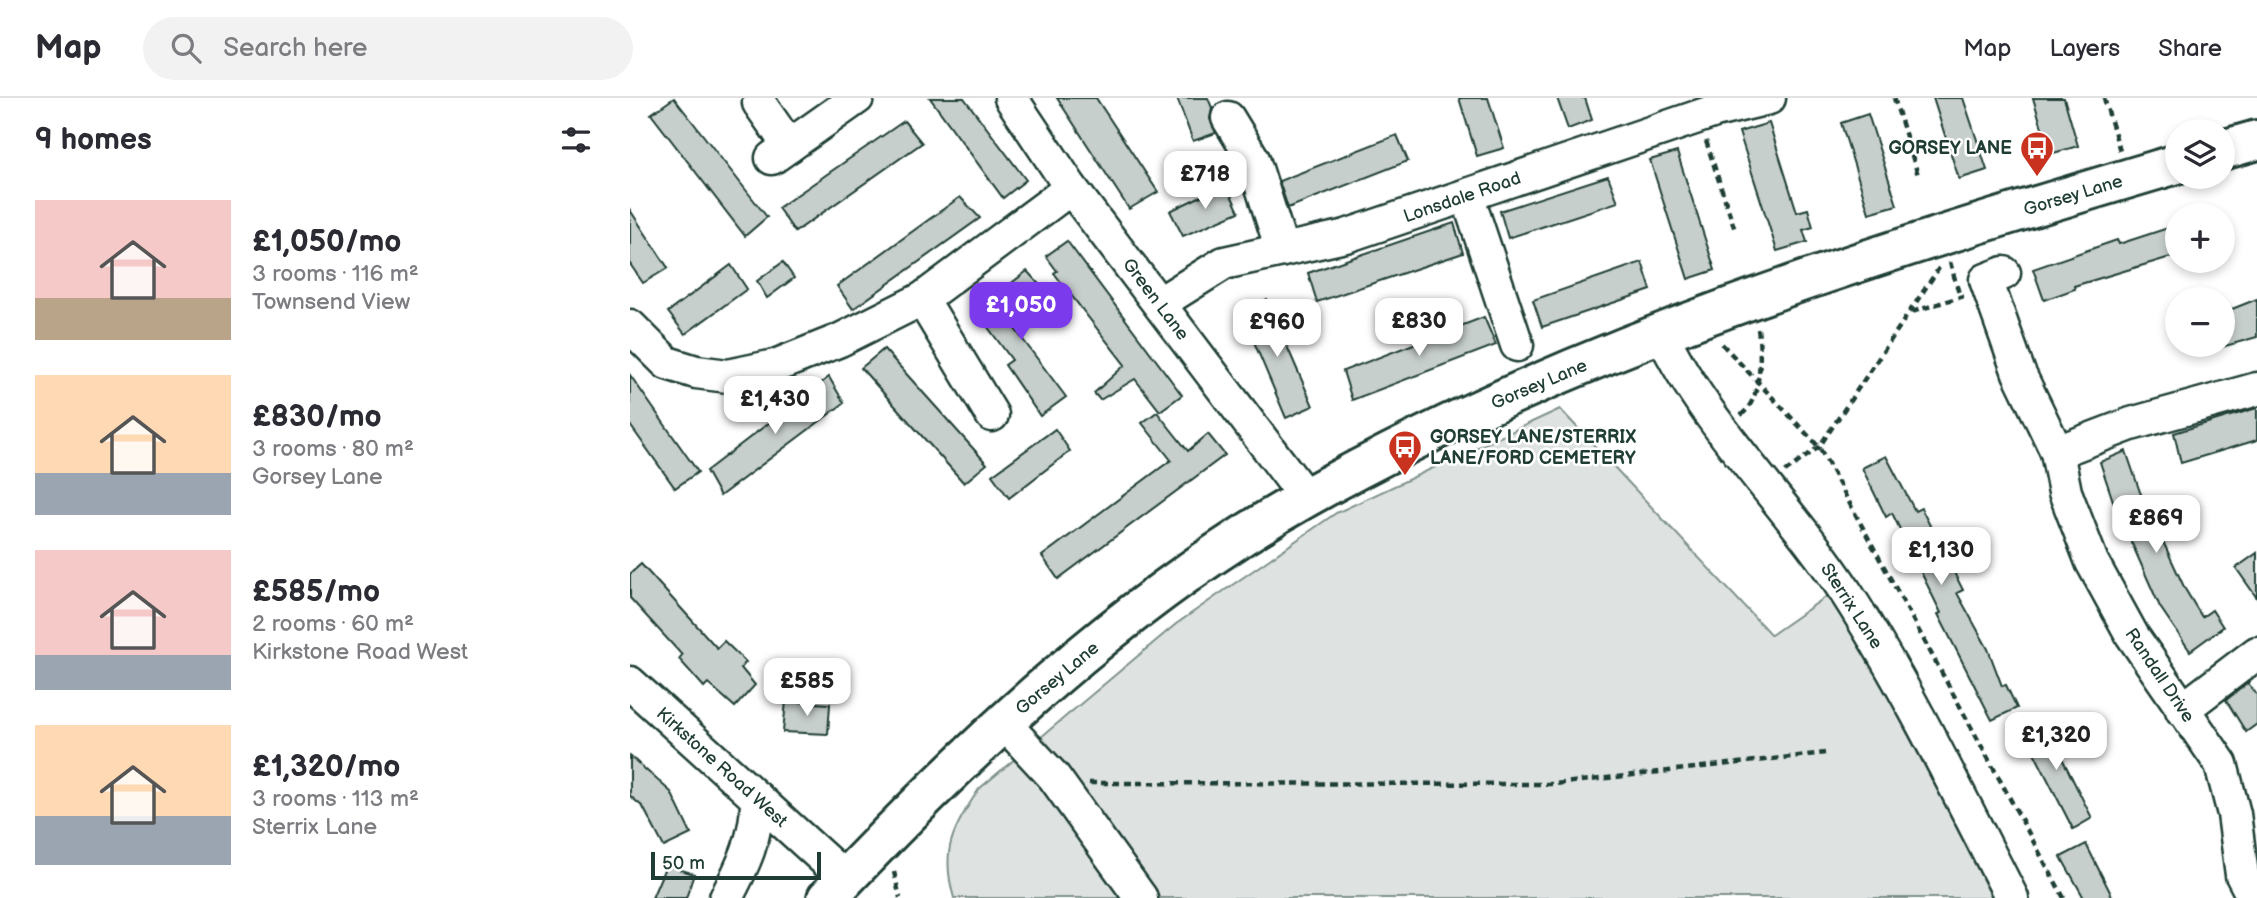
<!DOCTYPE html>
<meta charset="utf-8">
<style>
:root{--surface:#fff;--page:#f2f2f3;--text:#2b2b33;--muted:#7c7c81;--line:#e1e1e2;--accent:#7c3aed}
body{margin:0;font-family:"Balsamiq Sans",sans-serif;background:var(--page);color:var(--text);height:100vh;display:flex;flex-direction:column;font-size:26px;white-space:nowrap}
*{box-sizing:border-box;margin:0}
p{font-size:23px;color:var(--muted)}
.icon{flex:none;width:38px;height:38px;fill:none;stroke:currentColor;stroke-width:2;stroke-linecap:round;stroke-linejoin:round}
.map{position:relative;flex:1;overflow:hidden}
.sheet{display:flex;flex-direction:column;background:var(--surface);width:630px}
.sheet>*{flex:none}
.buttons{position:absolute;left:1535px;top:21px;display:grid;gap:14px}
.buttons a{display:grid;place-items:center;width:70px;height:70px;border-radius:50%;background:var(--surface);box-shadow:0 4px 10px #0003;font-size:35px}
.scale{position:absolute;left:21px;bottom:18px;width:170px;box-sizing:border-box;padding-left:7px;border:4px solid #1f3d34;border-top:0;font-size:19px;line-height:24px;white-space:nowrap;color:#1f3d34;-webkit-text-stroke:5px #fff;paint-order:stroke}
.price{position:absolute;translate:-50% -60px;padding:0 16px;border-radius:14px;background:#fff;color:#222;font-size:23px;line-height:46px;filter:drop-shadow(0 2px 4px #0008)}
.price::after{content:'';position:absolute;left:50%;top:42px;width:21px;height:16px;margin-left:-10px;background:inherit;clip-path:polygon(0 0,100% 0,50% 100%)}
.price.on{background:var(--accent);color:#fff}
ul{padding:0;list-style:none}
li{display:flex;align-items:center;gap:21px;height:175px;padding:0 35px}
li span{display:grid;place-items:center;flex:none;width:196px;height:140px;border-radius:0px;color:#555}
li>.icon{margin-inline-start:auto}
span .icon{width:84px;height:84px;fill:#fffc;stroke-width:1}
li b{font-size:30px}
h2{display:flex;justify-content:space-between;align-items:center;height:84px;padding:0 35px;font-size:30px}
header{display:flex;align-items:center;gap:42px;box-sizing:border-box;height:98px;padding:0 35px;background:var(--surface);border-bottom:2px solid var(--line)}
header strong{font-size:33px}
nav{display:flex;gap:38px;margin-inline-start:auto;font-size:24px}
.search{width:490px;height:63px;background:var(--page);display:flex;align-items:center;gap:18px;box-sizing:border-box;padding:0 24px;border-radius:38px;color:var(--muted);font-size:26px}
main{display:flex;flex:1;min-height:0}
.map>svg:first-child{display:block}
</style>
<header>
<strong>Map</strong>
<div class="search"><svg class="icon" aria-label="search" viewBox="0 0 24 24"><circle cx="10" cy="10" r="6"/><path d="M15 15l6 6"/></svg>Search here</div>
<nav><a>Map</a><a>Layers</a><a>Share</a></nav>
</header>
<main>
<section class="sheet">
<h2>9 homes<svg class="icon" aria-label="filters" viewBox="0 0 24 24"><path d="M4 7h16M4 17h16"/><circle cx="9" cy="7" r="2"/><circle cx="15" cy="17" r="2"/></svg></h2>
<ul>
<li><span style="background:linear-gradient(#f6c9c9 70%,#b9a48a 0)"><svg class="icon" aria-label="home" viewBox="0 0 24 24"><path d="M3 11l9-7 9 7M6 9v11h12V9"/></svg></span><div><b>£1,050/mo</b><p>3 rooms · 116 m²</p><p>Townsend View</p></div></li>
<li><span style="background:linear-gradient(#ffd9b3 70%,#9aa5b1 0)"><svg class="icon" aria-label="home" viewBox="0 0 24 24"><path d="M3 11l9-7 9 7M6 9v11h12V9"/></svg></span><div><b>£830/mo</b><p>3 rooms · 80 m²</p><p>Gorsey Lane</p></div></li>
<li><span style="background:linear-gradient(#f6c9c9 75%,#9aa5b1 0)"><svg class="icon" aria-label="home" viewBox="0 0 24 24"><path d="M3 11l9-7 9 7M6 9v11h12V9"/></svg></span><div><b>£585/mo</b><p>2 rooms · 60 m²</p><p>Kirkstone Road West</p></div></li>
<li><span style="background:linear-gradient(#ffd9b3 65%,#9aa5b1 0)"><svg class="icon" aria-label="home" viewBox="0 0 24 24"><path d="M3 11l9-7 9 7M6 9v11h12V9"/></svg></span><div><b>£1,320/mo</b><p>3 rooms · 113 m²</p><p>Sterrix Lane</p></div></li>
</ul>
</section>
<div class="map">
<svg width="1627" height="800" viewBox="0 0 1627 800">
<rect width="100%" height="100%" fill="#fff"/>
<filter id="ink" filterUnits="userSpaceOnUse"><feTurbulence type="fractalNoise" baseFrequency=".0143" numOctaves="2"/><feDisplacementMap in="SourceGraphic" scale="14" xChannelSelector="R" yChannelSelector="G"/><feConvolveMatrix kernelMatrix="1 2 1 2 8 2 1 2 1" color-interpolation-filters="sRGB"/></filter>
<g filter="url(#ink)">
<path fill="#dee3e2" stroke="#7e908b" stroke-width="2" d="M930 311 1141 537 1200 496 1260 594 1370 800H324C310 752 323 731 349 691L546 526 706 415Z"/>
<g fill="#c7cfcc" stroke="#1f3d34" stroke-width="2">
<polygon points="44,0 137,119 115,138 21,16"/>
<polygon points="300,0 334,0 396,82 373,100"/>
<polygon points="427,0 466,0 528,94 499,111"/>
<polygon points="547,0 578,0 582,10 580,21 586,35 563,43"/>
<polygon points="829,0 858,0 874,50 847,58"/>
<polygon points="927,0 955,0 962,22 938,31"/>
<polygon points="1303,0 1333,0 1357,72 1329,81"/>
<polygon points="1403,0 1434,0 1448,48 1420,56"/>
<polygon points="1238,16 1267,107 1239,115 1211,25"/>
<polygon points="274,23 292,45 165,134 148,110"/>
<polygon points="1139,25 1167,114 1178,111 1183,129 1173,132 1177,144 1147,153 1109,34"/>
<polygon points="767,37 778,63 658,110 649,83"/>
<polygon points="1047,54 1085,172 1058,181 1020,62"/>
<polygon points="978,78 988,104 878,140 870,113"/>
<polygon points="596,86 609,114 553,138 540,113"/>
<polygon points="330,99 350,120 223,211 207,188"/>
<polygon points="0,112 38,170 13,185 0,166"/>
<polygon points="824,125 833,155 687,204 678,175"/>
<polygon points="1541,129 1547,157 1444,188 1445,191 1414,202 1403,171 1487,142 1489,146"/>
<polygon points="437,143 552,297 530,313 505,281 470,302 464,295 495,267 424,175 427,173 416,158"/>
<polygon points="153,164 164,180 137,200 127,183"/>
<polygon points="1012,164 1021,192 912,229 903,202"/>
<polygon points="101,167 117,191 55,236 38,214"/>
<polygon points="397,173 417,195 379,223 436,299 410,318 375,267 382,262 346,213"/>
<polygon points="1627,201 1627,239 1592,249 1592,215"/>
<polygon points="637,202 683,308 656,320 611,213"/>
<polygon points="854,219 866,247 722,302 713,273"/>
<polygon points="254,251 357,366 334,385 231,270"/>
<polygon points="0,277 68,374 45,390 0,327"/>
<polygon points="199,279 214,305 90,398 76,373"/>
<polygon points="1627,310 1627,342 1551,365 1544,335"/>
<polygon points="527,314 558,353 578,336 595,357 428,481 412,458 541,362 512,325"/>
<polygon points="425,331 440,353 379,400 362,377"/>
<polygon points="1496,353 1510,394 1555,491 1572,519 1582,512 1593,529 1560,553 1530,509 1483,403 1470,364"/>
<polygon points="1256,358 1285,413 1291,410 1333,492 1327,495 1358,551 1372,588 1376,587 1387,610 1362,622 1308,516 1311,515 1262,415 1256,419 1232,370"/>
<polygon points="1627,455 1627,500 1606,470"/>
<polygon points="11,466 87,550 94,543 116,564 111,570 125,587 105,609 78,585 74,589 49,561 52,557 0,500 0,476"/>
<polygon points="1618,585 1627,597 1627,626 1616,634 1596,602"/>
<polygon points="156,603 200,606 198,636 153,634"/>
<polygon points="1411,618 1462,720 1443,731 1390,627"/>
<polygon points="0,658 41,694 61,736 34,749 13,709 0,698"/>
<polygon points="1456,746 1483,800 1454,800 1431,759"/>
<polygon points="36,767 64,776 56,800 22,800"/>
</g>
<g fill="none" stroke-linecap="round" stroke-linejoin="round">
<g stroke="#1f3d34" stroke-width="37">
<g id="minor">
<polyline points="381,0 441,90 676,400"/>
<polyline points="129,5 159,48"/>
<polyline points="598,20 623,61 652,152"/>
<polyline points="142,60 227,0"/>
<polyline points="837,97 887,247"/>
<polyline points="1374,175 1356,182 1389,275 1427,354"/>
<polyline points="292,201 362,317"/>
<polyline points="530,205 594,165 716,138 1085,13 1139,0"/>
<polyline points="0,228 37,265 66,274 98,278 145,268 210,242 292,201 441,90"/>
<path d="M1032 236C1075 328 1160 408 1217 496 1279 593 1329 697 1382 800"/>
<polyline points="0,585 216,781"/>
<polyline points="1552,612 1627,555"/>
<polyline points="374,625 424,679 511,800"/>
<path d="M96 800C113 768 128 737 127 700"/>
<polyline points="1624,800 1612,777 1604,716 1591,666 1502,537 1462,464 1435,394 1427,354 1501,326 1627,291"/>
</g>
</g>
<g stroke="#1f3d34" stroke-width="44">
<g id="major">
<polyline points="1592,52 1627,42"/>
<path d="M197 800C339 650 497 500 677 399 950 246 1249 154 1547 66"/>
</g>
</g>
<g stroke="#1f3d34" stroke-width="4.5" stroke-dasharray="7 5" stroke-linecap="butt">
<polyline points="1264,0 1288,77"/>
<polyline points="1474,0 1490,53"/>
<polyline points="1076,43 1105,132"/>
<polyline points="1320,164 1330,199"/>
<polyline points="1282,214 1333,198"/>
<polyline points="1092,246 1189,349 1434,800"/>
<path d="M1111 317C1133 301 1131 253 1128 231"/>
<polyline points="1155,374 1189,349 1309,170"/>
<polyline points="459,685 925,686 1195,655"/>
<polyline points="264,774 270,800"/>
</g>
<use href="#minor" stroke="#fff" stroke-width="32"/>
<use href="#major" stroke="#fff" stroke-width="38"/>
</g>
</g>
<defs>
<g id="bus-pin" transform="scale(1.75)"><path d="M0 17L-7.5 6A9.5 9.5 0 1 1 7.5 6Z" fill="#c8321e" stroke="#fff"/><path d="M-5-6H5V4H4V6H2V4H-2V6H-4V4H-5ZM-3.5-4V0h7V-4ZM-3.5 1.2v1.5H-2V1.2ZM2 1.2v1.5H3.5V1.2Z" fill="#fff"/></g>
</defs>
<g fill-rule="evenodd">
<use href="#bus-pin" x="1407" y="50"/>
<use href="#bus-pin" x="775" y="349"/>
</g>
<g text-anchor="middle" stroke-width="5" stroke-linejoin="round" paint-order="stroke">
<g font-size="18" font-weight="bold" fill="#1f3d34" stroke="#fff" text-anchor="end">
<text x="1382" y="56">GORSEY LANE</text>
<text x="800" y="345" text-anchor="start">GORSEY LANE/STERRIX<tspan x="800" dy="21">LANE/FORD CEMETERY</tspan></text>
</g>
<g font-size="18" fill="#1f3d34" stroke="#fff">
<text transform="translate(1443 97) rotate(-17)" y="6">Gorsey Lane</text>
<text transform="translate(832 99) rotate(-19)" y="6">Lonsdale Road</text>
<text transform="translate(526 201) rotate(53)" y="6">Green Lane</text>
<text transform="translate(909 286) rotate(-23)" y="6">Gorsey Lane</text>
<text transform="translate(1222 508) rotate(57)" y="6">Sterrix Lane</text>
<text transform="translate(1530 577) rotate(56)" y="6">Randall Drive</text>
<text transform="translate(427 580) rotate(-40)" y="6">Gorsey Lane</text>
<text transform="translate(92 669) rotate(42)" y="6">Kirkstone Road West</text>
</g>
</g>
</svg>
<div class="buttons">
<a><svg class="icon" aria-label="layers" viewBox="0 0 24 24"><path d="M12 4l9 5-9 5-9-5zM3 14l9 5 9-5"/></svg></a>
<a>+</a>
<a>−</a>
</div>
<div class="scale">50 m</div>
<b class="price" style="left:575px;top:113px">£718</b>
<b class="price on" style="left:391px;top:244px">£1,050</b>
<b class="price" style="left:789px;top:260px">£830</b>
<b class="price" style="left:647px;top:261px">£960</b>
<b class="price" style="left:145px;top:338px">£1,430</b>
<b class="price" style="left:1526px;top:457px">£869</b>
<b class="price" style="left:1311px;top:489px">£1,130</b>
<b class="price" style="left:177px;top:620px">£585</b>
<b class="price" style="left:1426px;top:674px">£1,320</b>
</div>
</main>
